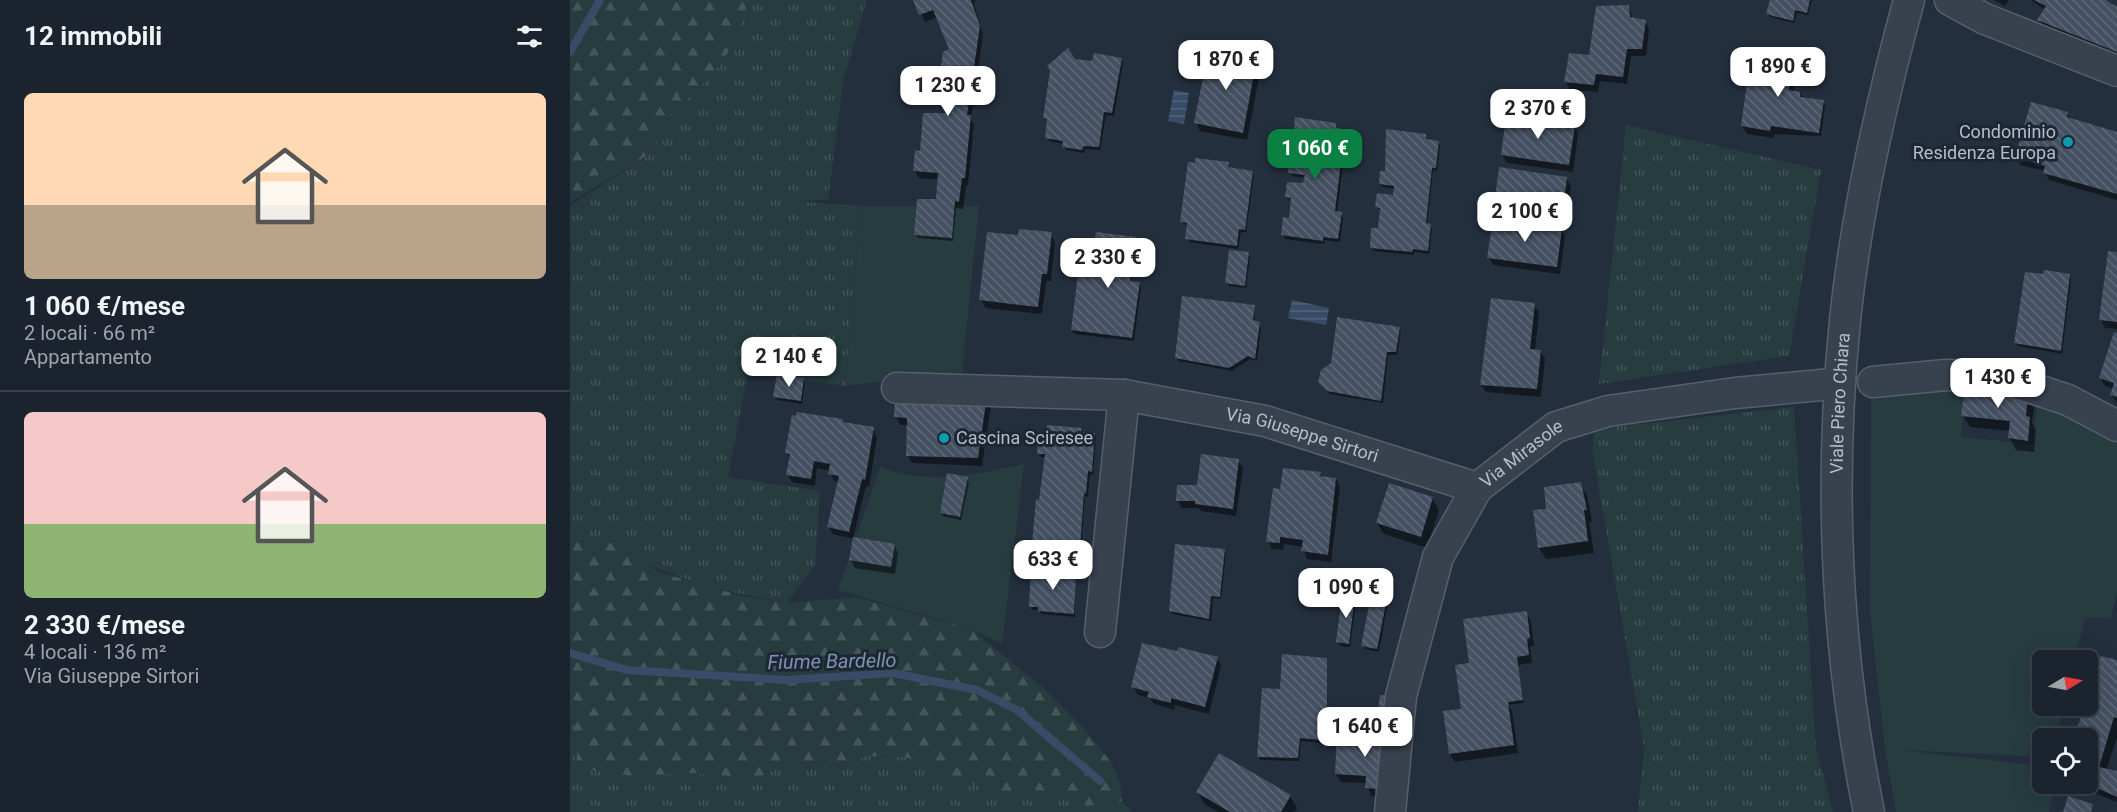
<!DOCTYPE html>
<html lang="it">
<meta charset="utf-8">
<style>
:root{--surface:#1b232e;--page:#242b36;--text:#f1f3f6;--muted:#a0a4aa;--line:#39404a;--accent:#0b8043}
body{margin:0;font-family:Roboto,sans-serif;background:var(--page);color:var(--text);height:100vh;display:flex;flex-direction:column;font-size:22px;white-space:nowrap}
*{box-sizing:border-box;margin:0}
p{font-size:20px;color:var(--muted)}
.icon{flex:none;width:33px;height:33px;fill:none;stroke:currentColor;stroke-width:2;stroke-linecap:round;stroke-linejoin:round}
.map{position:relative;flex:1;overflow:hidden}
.side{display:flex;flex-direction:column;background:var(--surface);width:570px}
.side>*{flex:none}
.needle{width:39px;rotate:80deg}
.fabs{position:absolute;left:1462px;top:650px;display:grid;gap:12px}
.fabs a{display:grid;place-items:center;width:66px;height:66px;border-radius:9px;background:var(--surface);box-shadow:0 6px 24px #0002,0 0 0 2px var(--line);font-size:30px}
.price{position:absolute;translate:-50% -51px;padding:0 14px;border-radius:12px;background:#fff;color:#222;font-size:20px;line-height:39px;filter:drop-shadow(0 2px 3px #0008)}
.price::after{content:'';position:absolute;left:50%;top:36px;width:18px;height:14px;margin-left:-9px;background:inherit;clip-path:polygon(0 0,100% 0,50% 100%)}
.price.current{background:var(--accent);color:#fff}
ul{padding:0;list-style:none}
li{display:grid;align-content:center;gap:12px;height:318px;padding:0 24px}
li+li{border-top:2px solid var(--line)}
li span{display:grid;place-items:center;height:186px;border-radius:9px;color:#555}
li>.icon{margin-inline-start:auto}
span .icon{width:108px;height:108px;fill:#fffc;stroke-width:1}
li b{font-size:26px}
h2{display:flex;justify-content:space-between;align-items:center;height:72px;padding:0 24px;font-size:26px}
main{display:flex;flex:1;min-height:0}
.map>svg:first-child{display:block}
</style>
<main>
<section class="side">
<h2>12 immobili<svg class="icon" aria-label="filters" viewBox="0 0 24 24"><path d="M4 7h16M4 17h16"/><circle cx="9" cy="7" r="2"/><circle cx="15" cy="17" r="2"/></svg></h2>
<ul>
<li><span style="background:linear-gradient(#ffd9b3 60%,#b9a48a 0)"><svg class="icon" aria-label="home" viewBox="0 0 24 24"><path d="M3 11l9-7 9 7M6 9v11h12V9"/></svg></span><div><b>1 060 €/mese</b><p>2 locali · 66 m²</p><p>Appartamento</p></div></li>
<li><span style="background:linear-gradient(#f6c9c9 60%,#8fb573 0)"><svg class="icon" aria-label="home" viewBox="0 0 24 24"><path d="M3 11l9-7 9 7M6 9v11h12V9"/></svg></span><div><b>2 330 €/mese</b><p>4 locali · 136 m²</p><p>Via Giuseppe Sirtori</p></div></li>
</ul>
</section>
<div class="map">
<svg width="1547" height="812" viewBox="0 0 1547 812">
<defs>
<pattern id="grass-tufts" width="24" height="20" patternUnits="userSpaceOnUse" patternTransform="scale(1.5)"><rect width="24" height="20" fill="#263c3f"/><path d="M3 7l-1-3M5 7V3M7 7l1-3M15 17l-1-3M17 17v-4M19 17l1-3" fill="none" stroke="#435659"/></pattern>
<pattern id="forest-firs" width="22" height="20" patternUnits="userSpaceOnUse" patternTransform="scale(1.5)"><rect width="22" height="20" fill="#263c3f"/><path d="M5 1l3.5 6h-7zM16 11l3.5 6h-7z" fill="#435659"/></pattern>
<pattern id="water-rules" width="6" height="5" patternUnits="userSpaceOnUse" patternTransform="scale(1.5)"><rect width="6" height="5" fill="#394c67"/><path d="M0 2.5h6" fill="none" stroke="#53647b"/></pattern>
<pattern id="building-back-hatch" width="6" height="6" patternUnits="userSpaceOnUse" patternTransform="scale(1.5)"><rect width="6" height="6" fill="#455162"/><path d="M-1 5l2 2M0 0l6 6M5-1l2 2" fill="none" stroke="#5d6877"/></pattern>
</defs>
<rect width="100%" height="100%" fill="#242f3e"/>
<g fill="url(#grass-tufts)">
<polygon points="178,0 297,0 273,81 258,200 221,201 291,206 275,386 178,371 158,477 250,491 245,565 217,603 137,587 76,564 0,528 0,206 69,161 85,147 98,117"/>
<polygon points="1056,125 1251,170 1219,356 1029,384"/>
<polygon points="1224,407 1246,748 1263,812 1068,812 1074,748 1022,449 1025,429"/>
<polygon points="0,722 4,722 63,776 123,773 182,780 225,762 265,770 296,756 332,757 357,762 371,780 410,785 434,794 458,788 530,810 552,801 562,812 0,812"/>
</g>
<g fill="url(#forest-firs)">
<polygon points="0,0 179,0 164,43 143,75 98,117 85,147 69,161 0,202"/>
<polygon points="0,526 45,545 92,573 173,596 217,603 285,597 401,629 471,686 514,729 541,762 550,783 552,801 530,810 458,788 430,795 409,785 371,780 357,762 332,757 296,756 265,770 225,762 182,780 123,773 63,776 9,768 4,722 0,722"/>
</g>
<g fill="#263c3f">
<polygon points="291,206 409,206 392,372 275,386"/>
<polygon points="1395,389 1391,437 1463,444 1468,400 1547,437 1547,592 1541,618 1515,618 1505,660 1473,660 1473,705 1494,705 1486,738 1473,738 1473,743 1460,742 1458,756 1331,750 1473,766 1473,783 1486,783 1479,812 1326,812 1315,749 1300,612 1301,398 1329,391"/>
<path d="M454 464 432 644 401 629 268 590 310 467C362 485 401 476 454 464Z"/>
</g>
<g fill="url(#water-rules)">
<polygon points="604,90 619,93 614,124 598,121"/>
<polygon points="722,300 759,308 756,325 718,318"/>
</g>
<g fill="#0007">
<polygon points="345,0 405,0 404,4 413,35 401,119 404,124 398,185 396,185 393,209 386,208 383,241 348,238 346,235 369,202 369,180 349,178 344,170 351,152 377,114 379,100 373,100 369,92 381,50 368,17 355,22"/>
<polygon points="1201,0 1242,0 1238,15 1227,13 1224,23 1200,17 1198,14"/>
<polygon points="1424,0 1439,0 1435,6"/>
<polygon points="1461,0 1534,0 1547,9 1547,57 1473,28 1469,20 1475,10"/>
<polygon points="1058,6 1063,19 1075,21 1079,29 1076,56 1061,56 1057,84 1030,81 1028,92 1000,90 996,82 1020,57"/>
<polygon points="687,59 691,67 677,140 630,131 626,123"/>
<polygon points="1222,59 1227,67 1223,92 1230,93 1233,99 1253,102 1255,105 1251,136 1204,134 1204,138 1177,134 1172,126"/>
<polygon points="504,60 523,63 551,60 553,63 544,116 536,115 530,150 515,149 514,153 496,150 494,144 479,141 479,121 474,117"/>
<polygon points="1497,114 1501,120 1547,133 1547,200 1479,180 1475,171 1451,165 1446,157"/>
<polygon points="765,124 767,129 779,131 781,134 778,157 774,156 767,213 773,217 770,242 755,240 754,244 715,239 713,235 720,219 722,201 716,197 735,185 736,178 722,176 720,172 726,159 728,141 724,137"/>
<polygon points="1004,127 1008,134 1003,172 937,163 932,155"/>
<polygon points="855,135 857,141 868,142 870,146 867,171 863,170 857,225 862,229 859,254 844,252 844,255 803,251 801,247 809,230 811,211 807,207 824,197 825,189 812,187 810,184 816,173"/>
<polygon points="658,163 659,169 682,172 684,175 676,232 671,232 668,249 619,242 618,226 611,222 626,165"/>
<polygon points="996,178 1001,186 996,223 930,214 925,206"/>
<polygon points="991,229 995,237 990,274 923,265 919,257"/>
<polygon points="481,234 485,242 481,281 476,281 472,314 416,308 411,300 449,237"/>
<polygon points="565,238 567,241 561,282 569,283 571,287 564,341 504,334 502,330 521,277"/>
<polygon points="678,253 680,257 676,288 659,286 657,283"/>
<polygon points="1547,253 1547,329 1535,328 1531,320"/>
<polygon points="1499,275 1501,279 1492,354 1448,346 1446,343 1474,276"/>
<polygon points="964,305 969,312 965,351 970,351 975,359 971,397 916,392 911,385"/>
<polygon points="684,307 685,322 691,327 687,361 680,359 662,371 609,361 607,358"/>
<polygon points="829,328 831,332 827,355 818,355 813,403 760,394 752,386 762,363"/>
<polygon points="1547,334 1547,403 1541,395 1543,389 1535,386 1530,378"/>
<polygon points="233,380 235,383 232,404 207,400 205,397"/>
<polygon points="1457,396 1464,408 1462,423 1466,430 1464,452 1446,450 1440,438 1440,431 1400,427 1393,415"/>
<polygon points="421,405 412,466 342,463 338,456 338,425 330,425 326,417"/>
<polygon points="272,420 274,423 303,429 307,437 299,487 296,486 283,538 324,545 328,553 325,574 285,568 281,560 284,539 263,534 258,526 269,482 264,481 260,471 247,468 245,486 222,482 217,474 221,460 217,453"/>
<polygon points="510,429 513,433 524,434 526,438 523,475 520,474 518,497 515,496 511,551 466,548 464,544 476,457 471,457 469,454"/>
<polygon points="668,461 673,468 666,516 631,511 629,508 612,508 607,500"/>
<polygon points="750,474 753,478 766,479 770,487 761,562 737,559 733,547 714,544 713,550 702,549 698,541"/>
<polygon points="397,479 399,482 391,520 373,516 371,513"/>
<polygon points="1010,484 1017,495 1022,522 1019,522 1024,553 976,559 969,548 978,510"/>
<polygon points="862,498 869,510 857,548 814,534 807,523"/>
<polygon points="654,551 656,554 651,599 643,598 641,621 602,614 600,611"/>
<polygon points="505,574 505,617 471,614 469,610 462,610 460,606"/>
<polygon points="784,597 786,601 780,647 770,646 768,642"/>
<polygon points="816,599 818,602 809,652 795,649 793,645"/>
<polygon points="956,613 961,621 964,646 960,646 962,663 948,665 954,703 938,705 942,711 948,753 885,762 880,754 875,712 893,710 901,664"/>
<polygon points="608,653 647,658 651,666 639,714 604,705 605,710 584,704 580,698 568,695 563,687"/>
<polygon points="756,659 758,719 754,719 752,743 731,741 729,761 690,760 688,756 711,690"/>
<polygon points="1547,662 1547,738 1536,771 1547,773 1547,802 1499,783 1518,783 1518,738 1505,738 1518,700"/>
<polygon points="807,735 809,738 824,797 801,796 797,783 771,782 766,774"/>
<polygon points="628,792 720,796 727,808 724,812 648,812 634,804"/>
</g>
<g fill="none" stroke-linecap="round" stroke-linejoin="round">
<g stroke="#394c67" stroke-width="8">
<polyline points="0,52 30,0"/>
<polyline points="0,653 57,670 217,680 323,673 407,690 447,710 530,781"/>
</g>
</g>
<g fill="url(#building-back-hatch)">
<polygon points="343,0 401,0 410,26 397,115 401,115 395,178 392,178 389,202 385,201 382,238 344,235 347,199 366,199 368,173 343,171 345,150 350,151 353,113 376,113 378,93 367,92 373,52 379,49 363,10 349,15"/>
<polygon points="1200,0 1240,0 1237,13 1225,10 1223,21 1196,14"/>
<polygon points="1464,0 1536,0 1547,7 1547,52 1467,20 1476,6"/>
<polygon points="1059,5 1060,17 1076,20 1072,49 1057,49 1053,77 1026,74 1024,85 994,82 999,53 1019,55 1026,6"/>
<polygon points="498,48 505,59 522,61 524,53 552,58 542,113 534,112 529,147 514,146 512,150 492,147 493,141 475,138 477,119 473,118 480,71 477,66"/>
<polygon points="639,48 687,58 673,133 624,123"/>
<polygon points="1186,52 1223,57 1219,90 1230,92 1230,97 1254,100 1249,133 1201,126 1200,131 1171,126 1179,68 1184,68"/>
<polygon points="1461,102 1498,112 1497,117 1547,132 1547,194 1473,173 1475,166 1445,157"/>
<polygon points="936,116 1005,125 999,165 931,155"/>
<polygon points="725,117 766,123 766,128 780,130 777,154 772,154 765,211 772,212 768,239 753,237 753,241 711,235 713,217 719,218 721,198 715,197 717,182 733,183 735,175 718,173 720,156 725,157 727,138 723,137"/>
<polygon points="816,129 856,134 856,139 869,141 866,168 862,168 856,223 861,224 858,251 843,249 842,252 800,248 801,228 808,228 810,208 805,207 807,193 823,195 824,186 809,184 810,171 815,171"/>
<polygon points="625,158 659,162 658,167 683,171 675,230 669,229 667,246 615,239 617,223 610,222 618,162 625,163"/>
<polygon points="929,167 997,177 992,216 924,206"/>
<polygon points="923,219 992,228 987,267 917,258"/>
<polygon points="449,229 482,232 477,274 472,274 468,307 409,300 417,232 448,235"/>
<polygon points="526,232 566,237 560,281 570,282 562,338 501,330 508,274 519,275"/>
<polygon points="659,250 679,252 675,286 655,283"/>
<polygon points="1538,251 1547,252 1547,322 1529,320"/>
<polygon points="1474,270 1500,274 1491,351 1444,343 1455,272 1473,274"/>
<polygon points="612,296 685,305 683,320 690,322 685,359 678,356 659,368 605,358"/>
<polygon points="921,298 965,303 960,349 971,350 967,389 910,385"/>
<polygon points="767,317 830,327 826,352 817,352 811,401 757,391 748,382 751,370 761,363"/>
<polygon points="1544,332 1547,333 1547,397 1540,395 1544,383 1529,378"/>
<polygon points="207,374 234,378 231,401 203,397"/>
<polygon points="1395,385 1458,395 1456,416 1460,417 1458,441 1438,438 1440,421 1391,416"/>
<polygon points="417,396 408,458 336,456 337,418 324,417 325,400"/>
<polygon points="227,412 273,419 273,422 304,427 295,480 292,479 279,532 257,527 269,476 258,474 260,464 244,461 241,479 216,475 220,454 215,453 222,415 226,416"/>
<polygon points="477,425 511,428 511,432 525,433 522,472 518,471 516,494 514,493 510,548 462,545 466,499 469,500 475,454 467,454 469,431 476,432"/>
<polygon points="631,454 669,459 663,509 625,504 625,501 606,501 607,485 627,485"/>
<polygon points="713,468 751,472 750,476 766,478 758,555 731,551 733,540 710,537 710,543 696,542 703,488 710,489"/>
<polygon points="377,473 398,477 390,517 370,513"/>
<polygon points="1011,482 1017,510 1014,510 1018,541 968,548 963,510 976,509 974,487"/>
<polygon points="819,483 863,497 851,537 806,523"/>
<polygon points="283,537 325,544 321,567 279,560"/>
<polygon points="605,544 655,549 650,597 641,596 639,619 599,611"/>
<polygon points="461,567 506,573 504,614 468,611 468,607 459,607"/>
<polygon points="772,595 785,596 779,644 766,642"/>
<polygon points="801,595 817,598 807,649 791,646"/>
<polygon points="957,611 960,638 957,639 959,655 947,657 953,700 938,702 944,745 879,754 873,711 891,709 885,665 899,663 893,619"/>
<polygon points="572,643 607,651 608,647 648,657 635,707 601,698 601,703 577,697 579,692 561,687"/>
<polygon points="712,654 757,658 757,716 753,716 751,740 730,738 728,758 687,757 692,688 710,689"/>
<polygon points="1531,656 1547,660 1547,718 1544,717 1529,767 1547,771 1547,797 1518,784 1518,738 1504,738 1515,705 1518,705 1518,695"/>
<polygon points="810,695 823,697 818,733 805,731"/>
<polygon points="767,731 808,734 808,737 823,737 821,790 795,788 796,776 765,774"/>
<polygon points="649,753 721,795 711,812 660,812 626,792"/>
<polygon points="1498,796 1523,804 1521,812 1493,812"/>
</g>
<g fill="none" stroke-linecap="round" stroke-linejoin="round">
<g stroke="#565f6c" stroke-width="33">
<g id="minor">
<polyline points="1380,0 1415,19 1547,71"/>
<polyline points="1303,382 1376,375 1425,376 1498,400 1547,426"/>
<path id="s1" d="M327 388 554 395 695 421 907 488"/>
<polyline points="530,632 554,395"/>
<path id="s2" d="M820 812 831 696 868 557 907 488 986 427 1038 411 1165 393 1262 384"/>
<path id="s3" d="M1299 812C1266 651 1259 483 1275 320 1286 214 1311 103 1339 0"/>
</g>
</g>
<use href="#minor" stroke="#38414e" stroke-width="30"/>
</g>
<g fill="#0f9aa8" stroke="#1d2633" stroke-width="2">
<circle cx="1498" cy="142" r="6"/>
<circle cx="374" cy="438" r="6"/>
</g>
<g text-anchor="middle" stroke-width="6" stroke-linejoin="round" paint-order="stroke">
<g font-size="18" fill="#b4bcc9" stroke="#1d2633" text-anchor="end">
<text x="1486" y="138">Condominio<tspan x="1486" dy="21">Residenza Europa</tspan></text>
<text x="386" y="444" text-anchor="start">Cascina Sciresee</text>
</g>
<g font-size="18" fill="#b4bcc9" stroke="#1d2633">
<text dy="6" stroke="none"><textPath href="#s3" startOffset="411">Viale Piero Chiara</textPath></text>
<text dy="6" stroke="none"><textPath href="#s1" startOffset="410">Via Giuseppe Sirtori</textPath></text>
<text dy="6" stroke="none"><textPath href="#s2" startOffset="396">Via Mirasole</textPath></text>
</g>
<g font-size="20" font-style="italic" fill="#7c92b1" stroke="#1d2633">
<text transform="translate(262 661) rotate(-1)" y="7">Fiume Bardello</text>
</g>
</g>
</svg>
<div class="fabs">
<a><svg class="needle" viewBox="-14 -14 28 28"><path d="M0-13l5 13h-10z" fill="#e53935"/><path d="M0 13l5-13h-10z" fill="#a0a4aa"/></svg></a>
<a><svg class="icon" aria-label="locate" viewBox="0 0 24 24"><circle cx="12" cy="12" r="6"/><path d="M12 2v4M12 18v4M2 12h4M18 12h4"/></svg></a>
</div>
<b class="price" style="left:656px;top:91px">1 870 €</b>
<b class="price" style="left:1208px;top:98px">1 890 €</b>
<b class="price" style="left:378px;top:117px">1 230 €</b>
<b class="price" style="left:968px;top:140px">2 370 €</b>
<b class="price current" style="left:745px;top:180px">1 060 €</b>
<b class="price" style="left:955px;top:243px">2 100 €</b>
<b class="price" style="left:538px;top:289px">2 330 €</b>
<b class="price" style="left:219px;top:388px">2 140 €</b>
<b class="price" style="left:1428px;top:409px">1 430 €</b>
<b class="price" style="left:483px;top:591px">633 €</b>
<b class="price" style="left:776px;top:619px">1 090 €</b>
<b class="price" style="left:795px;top:758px">1 640 €</b>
</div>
</main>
